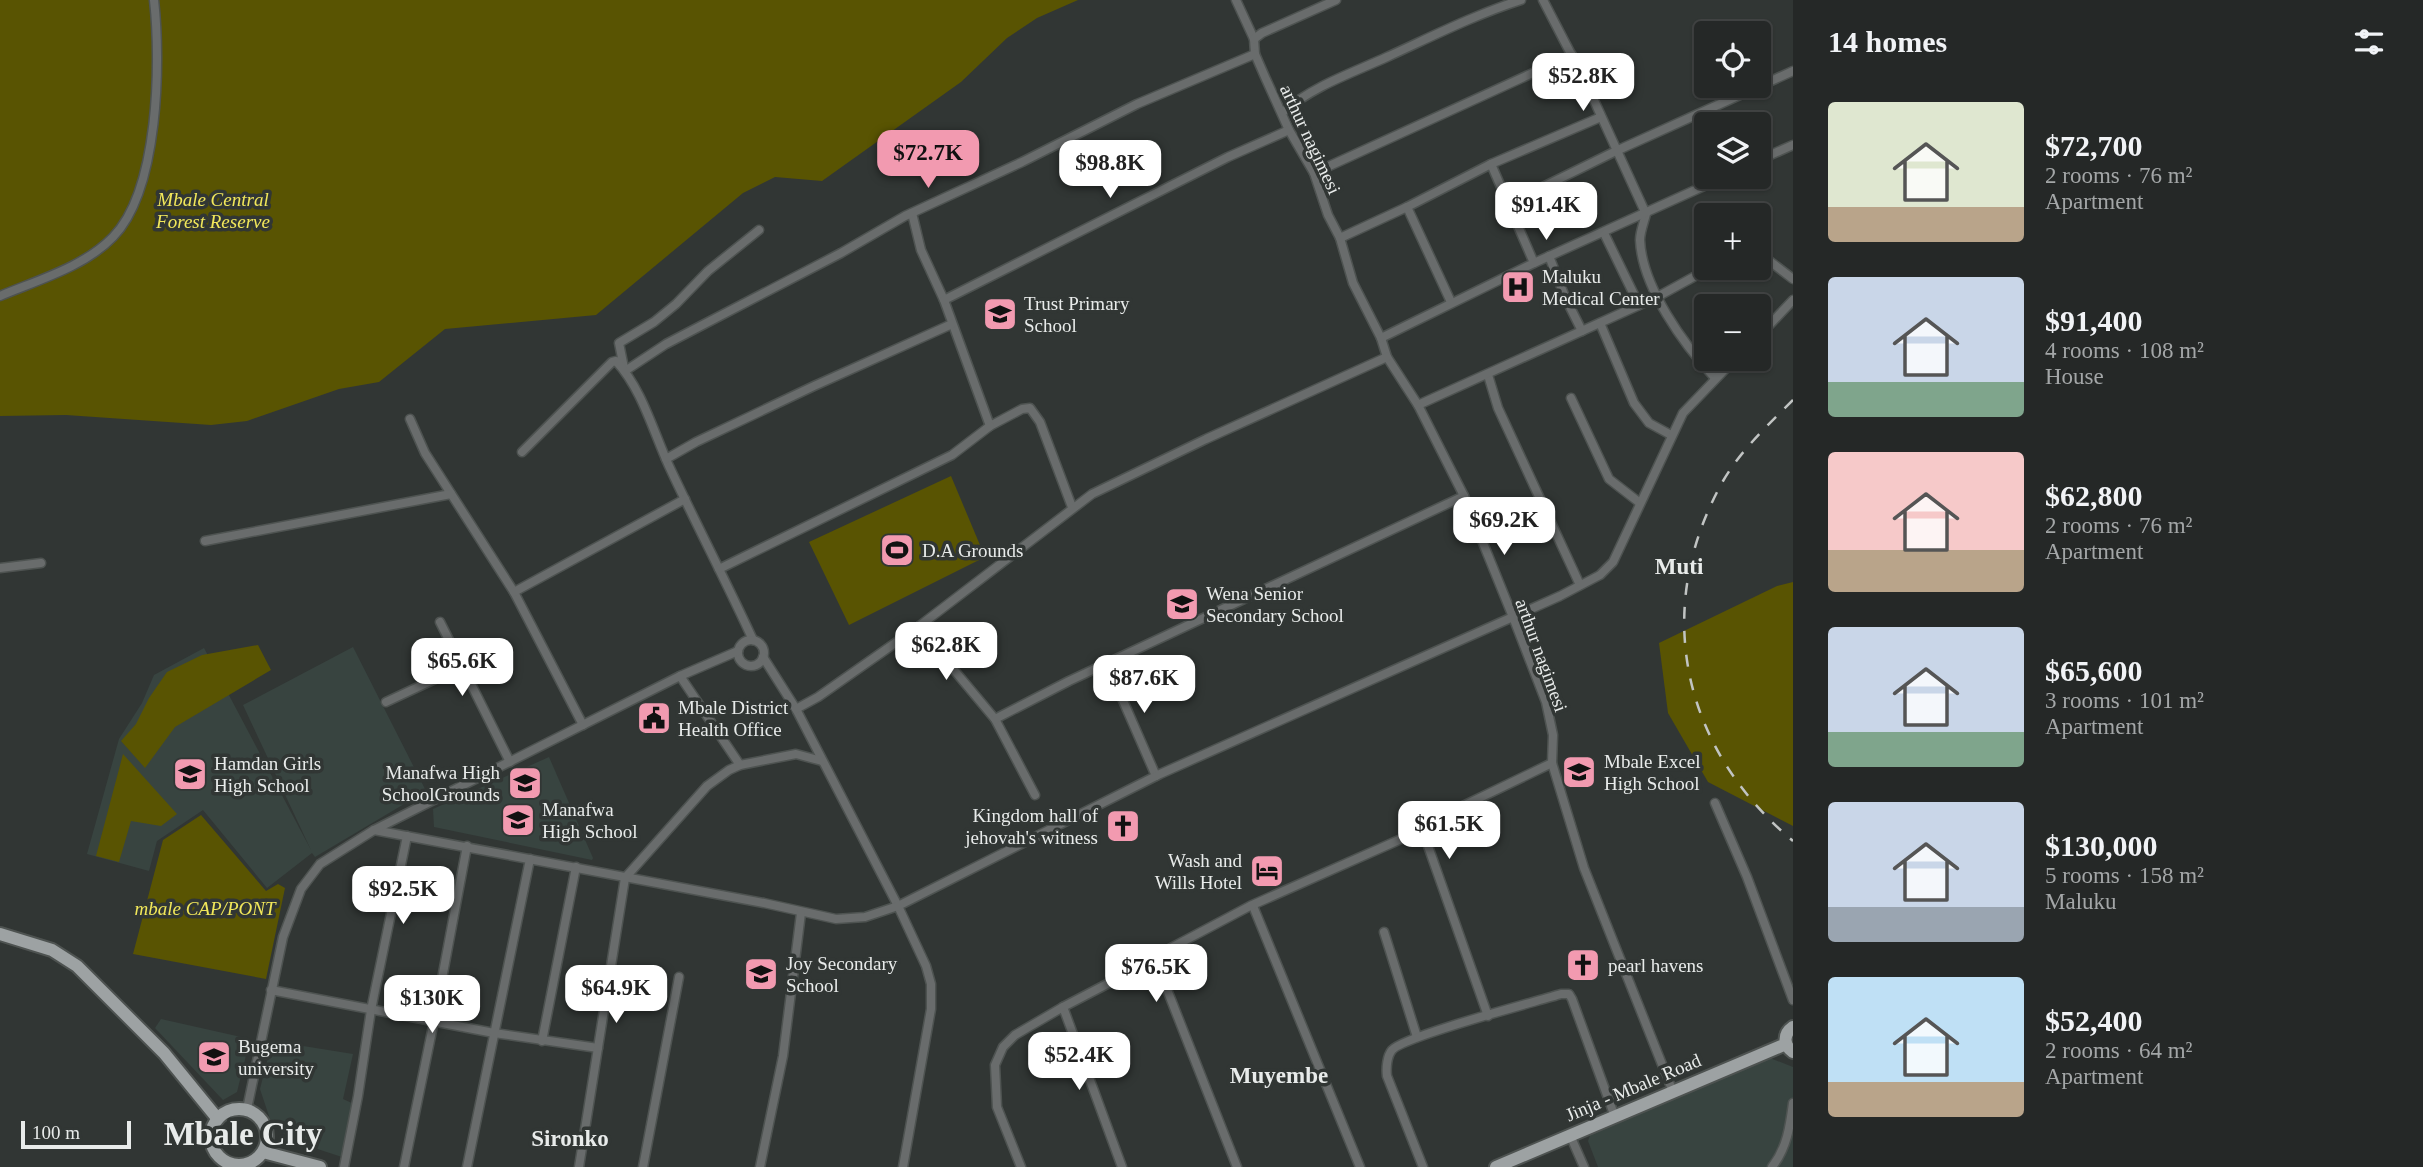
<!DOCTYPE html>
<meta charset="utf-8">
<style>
:root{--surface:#252827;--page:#313433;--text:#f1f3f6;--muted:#a3a6a7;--line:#424444;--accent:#f29ab0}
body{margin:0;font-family:Georgia,serif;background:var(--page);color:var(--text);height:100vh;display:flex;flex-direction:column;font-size:26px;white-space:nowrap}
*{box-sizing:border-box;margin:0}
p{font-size:23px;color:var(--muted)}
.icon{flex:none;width:38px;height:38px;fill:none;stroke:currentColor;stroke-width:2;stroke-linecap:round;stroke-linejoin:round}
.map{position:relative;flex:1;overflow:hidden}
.sheet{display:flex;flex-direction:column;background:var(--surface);width:630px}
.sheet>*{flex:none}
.fabs{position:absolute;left:1694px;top:21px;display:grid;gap:14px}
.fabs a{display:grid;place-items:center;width:77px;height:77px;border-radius:7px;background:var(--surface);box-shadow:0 2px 5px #0004,0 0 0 2px var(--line);font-size:35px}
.scale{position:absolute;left:21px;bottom:18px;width:110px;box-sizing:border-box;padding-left:7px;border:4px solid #e8ebea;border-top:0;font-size:19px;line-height:24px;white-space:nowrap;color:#e8ebea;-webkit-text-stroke:5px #313634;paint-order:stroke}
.price{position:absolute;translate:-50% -60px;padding:0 16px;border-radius:14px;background:#fff;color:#222;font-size:23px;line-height:46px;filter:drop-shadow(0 2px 4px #0008)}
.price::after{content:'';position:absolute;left:50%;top:42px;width:21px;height:16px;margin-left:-10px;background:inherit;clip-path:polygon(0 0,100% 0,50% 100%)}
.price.current{background:var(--accent);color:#111}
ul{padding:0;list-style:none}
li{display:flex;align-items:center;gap:21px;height:175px;padding:0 35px}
li span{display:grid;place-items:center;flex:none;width:196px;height:140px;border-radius:7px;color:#555}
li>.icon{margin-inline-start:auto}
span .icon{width:84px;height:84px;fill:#fffc;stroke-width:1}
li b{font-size:30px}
h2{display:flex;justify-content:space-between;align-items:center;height:84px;padding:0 35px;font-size:30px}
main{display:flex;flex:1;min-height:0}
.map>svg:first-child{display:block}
</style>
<main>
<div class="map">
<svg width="1793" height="1167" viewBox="0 0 1793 1167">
<rect width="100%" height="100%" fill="#313634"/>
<g fill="#384440">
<polygon points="353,647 426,791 315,857 312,853 267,888 203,810 157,841 149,871 87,854 119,739 142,703 154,675 204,648 311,850 243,705"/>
<polygon points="549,757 593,858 592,860 434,827 433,809"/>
<polygon points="161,1019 250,1039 237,1092 223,1100 155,1028"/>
<polygon points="272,1041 353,1054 343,1099 356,1105 342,1157 290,1140 270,1119 260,1089"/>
<polygon points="1765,1056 1793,1067 1793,1167 1598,1167 1588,1141 1593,1127"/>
</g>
<g fill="#595402">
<polygon points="0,0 1078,0 1037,18 1007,38 961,82 822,181 775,177 743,193 596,315 445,329 379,382 339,389 247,421 211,425 66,415 0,416"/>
<polygon points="951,476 985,557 849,625 809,542"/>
<polygon points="1793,582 1793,826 1708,782 1668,713 1659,643 1777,586"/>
<polygon points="258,645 271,670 175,727 145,768 121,741 136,724 149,698 167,672 202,655"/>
<polygon points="123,754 177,814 161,826 131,821 119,862 96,856"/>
<polygon points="201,815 266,891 278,884 285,888 266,979 133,954 163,840"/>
</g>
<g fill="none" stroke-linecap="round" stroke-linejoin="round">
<g stroke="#4e5351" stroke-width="11">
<g id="street">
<polyline points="1236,0 1254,39 1255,54 1265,77 1289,130 1314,173 1328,215 1340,238 1353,283 1381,338 1387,357 1418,405 1464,496 1513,617 1546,702 1553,735 1552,763 1584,868 1673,1092"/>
<path d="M1543 0 1587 85 1646 214C1644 222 1640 232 1640 240 1642 287 1684 345 1715 378"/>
<polyline points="1254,39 1262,33 1336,0"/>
<path d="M1283 112C1313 86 1352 73 1387 57 1431 37 1474 15 1521 0"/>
<polyline points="1759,160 1793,145"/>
<polyline points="1491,164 1534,263"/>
<polyline points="1314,173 1572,55"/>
<polyline points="1508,204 1616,151 1793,71"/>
<polyline points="1407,207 1451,302"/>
<polyline points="912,213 921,250 944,300 990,426 1022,409 1030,408 1040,422 1072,507"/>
<polyline points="1604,233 1639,305"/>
<polyline points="1340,238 1407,207 1491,164 1601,117"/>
<polyline points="1759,253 1793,279"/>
<polyline points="1549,256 1565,297 1582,331"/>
<path d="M0 296C38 280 84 267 113 237 159 190 161 62 154 0"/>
<polyline points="944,300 1228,157 1289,130"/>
<polyline points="1600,323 1634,403 1649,423 1671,435"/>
<polyline points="1759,336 1793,300"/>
<polyline points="1381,338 1534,263 1724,177"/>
<polyline points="624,368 619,343 654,322 676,304 708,271 759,230"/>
<polyline points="625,371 666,344 841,253 905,216 1022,162 1137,104 1255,54"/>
<polyline points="1488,375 1498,408 1580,585"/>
<polyline points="1571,398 1609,479 1640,503"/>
<polyline points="1418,405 1657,297 1710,268"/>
<polyline points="410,419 425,453 514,592 583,725"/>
<path d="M522 452 612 362 616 361C642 389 653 431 669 466 696 524 726 581 753 640"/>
<polyline points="666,459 696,442 814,386 952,324"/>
<polyline points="205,541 451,494"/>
<polyline points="0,568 41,563"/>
<polyline points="719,569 952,455 990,426"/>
<polyline points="514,592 685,499"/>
<polyline points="440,622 510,762"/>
<polyline points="918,627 995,719 1035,795"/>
<circle cx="751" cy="653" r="13"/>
<polyline points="763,657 796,709 898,906 926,966 931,984 931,1009 903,1167"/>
<polyline points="1107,664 1156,776"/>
<polyline points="680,676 740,765"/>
<polyline points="386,702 463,666"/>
<polyline points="796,709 818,697 918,627 1092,494 1206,439 1387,357"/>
<polyline points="995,719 1069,681 1464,496"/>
<polyline points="1715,803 1747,877 1793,1000"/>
<polyline points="374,830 764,903 836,919 865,917 898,906 1160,774 1560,596 1600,575 1613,562 1683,413 1735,359"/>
<polyline points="1253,906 1360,1167"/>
<polyline points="1384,932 1417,1037"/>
<polyline points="271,990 494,1033 598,1048"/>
<polyline points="1063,1007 1122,1167"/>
<polyline points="1488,1016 1428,846 1426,828 1442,816 1552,763"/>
<polyline points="542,1041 576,867"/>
<polyline points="247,1109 283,937 301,889 320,864 374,830 680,676 738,651"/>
<polyline points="1570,1135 1584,1167"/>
<polyline points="344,1167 358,1096 371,1010 407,836"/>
<polyline points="404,1167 434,1021 467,846"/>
<polyline points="467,1167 530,859"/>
<polyline points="579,1167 625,878 707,786 729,770 740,765 796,754 822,761"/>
<polyline points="643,1167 679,977"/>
<polyline points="760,1167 783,1056 801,913"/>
<polyline points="1021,1167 997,1107 995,1065 1003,1047 1015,1035 1063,1007 1155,959"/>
<polyline points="1237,1167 1155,959 1165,951 1250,906 1426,828"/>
<path d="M1423 1167 1387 1076C1386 1068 1387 1056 1392 1050 1404 1036 1535 1002 1561 994H1569L1572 999 1615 1117"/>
<path d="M1772 1167C1787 1148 1790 1126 1793 1103"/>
</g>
</g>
<g stroke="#4e5351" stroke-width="16">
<g id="primary">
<polyline points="0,934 52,950 77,966 164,1053 217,1118"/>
<path d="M1793 1027C1783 1034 1783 1045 1793 1052"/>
<circle cx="239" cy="1137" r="28"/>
<polyline points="263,1152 320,1167"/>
<polyline points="1496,1167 1786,1044"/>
</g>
</g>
<use href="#street" stroke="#696c6c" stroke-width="8"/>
<use href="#primary" stroke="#9da2a3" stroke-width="12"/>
<path stroke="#c1c4c3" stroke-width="2.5" stroke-dasharray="12 12" stroke-linecap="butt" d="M1793 400C1768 425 1741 450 1723 481 1651 609 1682 748 1793 841"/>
</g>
<defs>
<g id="hospital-square" transform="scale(1.75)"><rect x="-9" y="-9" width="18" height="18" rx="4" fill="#f29ab0" stroke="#313634"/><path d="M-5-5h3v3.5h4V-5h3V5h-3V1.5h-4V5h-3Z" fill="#111"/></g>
<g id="school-square" transform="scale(1.75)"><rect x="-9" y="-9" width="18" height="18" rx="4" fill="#f29ab0" stroke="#313634"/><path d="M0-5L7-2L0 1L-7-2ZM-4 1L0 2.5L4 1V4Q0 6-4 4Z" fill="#111"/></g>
<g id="stadium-square" transform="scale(1.75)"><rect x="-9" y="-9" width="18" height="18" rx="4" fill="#f29ab0" stroke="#313634"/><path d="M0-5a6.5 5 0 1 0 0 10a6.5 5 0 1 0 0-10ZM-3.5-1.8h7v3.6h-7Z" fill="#111"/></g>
<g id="civic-square" transform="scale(1.75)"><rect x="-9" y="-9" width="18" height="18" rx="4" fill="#f29ab0" stroke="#313634"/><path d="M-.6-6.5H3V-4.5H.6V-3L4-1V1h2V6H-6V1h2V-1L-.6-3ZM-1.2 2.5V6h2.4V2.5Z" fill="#111"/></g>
<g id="university-square" transform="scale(1.75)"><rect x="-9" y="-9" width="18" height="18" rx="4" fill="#f29ab0" stroke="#313634"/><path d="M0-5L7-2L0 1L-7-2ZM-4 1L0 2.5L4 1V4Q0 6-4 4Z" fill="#111"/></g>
<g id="church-square" transform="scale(1.75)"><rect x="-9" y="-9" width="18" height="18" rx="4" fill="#f29ab0" stroke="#313634"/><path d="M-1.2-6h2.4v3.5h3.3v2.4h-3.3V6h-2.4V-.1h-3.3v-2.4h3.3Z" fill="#111"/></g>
<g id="hotel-square" transform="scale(1.75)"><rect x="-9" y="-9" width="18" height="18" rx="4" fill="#f29ab0" stroke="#313634"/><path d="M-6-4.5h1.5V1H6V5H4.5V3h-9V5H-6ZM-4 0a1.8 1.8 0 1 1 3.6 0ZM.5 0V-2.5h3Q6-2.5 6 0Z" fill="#111"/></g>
</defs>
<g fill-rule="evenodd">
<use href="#hospital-square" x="1518" y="287"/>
<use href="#school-square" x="1000" y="314"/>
<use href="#stadium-square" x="897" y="550"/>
<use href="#school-square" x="1182" y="604"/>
<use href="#civic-square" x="654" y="718"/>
<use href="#school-square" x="1579" y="772"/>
<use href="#university-square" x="190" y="774"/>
<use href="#school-square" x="525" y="783"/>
<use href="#school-square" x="518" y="820"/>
<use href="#church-square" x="1123" y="826"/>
<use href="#hotel-square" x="1267" y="871"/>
<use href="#church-square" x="1583" y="965"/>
<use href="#school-square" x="761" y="974"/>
<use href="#university-square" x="214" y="1057"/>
</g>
<g text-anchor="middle" stroke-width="7" stroke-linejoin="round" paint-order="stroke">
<g font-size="19" fill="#e8ebea" stroke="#313634">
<text transform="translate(1311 139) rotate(65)" y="7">arthur nagimesi</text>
<text transform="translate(1542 655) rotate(70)" y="7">arthur nagimesi</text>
<text transform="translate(1633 1087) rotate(-23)" y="7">Jinja - Mbale Road</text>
</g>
<g font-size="19" font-style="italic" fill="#f1e75a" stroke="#313634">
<text x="213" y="206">Mbale Central<tspan x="213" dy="22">Forest Reserve</tspan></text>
<text x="205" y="915">mbale CAP/PONT</text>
</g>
<g font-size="19" fill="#e8ebea" stroke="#313634" text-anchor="start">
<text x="1542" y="283">Maluku<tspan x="1542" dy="22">Medical Center</tspan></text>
<text x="1024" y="310">Trust Primary<tspan x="1024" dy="22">School</tspan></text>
<text x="922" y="557">D.A Grounds</text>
<text x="1206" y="600">Wena Senior<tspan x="1206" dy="22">Secondary School</tspan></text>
<text x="678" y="714">Mbale District<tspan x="678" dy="22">Health Office</tspan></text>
<text x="1604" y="768">Mbale Excel<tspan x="1604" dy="22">High School</tspan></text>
<text x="214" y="770">Hamdan Girls<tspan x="214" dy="22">High School</tspan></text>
<text x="500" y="779" text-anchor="end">Manafwa High<tspan x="500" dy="22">SchoolGrounds</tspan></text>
<text x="542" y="816">Manafwa<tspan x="542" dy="22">High School</tspan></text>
<text x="1098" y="822" text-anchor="end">Kingdom hall of<tspan x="1098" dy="22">jehovah's witness</tspan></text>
<text x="1242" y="867" text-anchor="end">Wash and<tspan x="1242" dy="22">Wills Hotel</tspan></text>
<text x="786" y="970">Joy Secondary<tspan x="786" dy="22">School</tspan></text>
<text x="1608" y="972">pearl havens</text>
<text x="238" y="1053">Bugema<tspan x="238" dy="22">university</tspan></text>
</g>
<g font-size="23" font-weight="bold" fill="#e8ebea" stroke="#313634">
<text x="1679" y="574">Muti</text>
<text x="1279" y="1083">Muyembe</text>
<text x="570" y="1146">Sironko</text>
</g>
<g font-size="33" font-weight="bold" fill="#e8ebea" stroke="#313634">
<text x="243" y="1145">Mbale City</text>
</g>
</g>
</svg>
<div class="fabs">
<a><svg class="icon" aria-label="locate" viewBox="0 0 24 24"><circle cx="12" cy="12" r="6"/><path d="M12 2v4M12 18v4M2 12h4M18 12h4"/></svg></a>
<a><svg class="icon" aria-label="layers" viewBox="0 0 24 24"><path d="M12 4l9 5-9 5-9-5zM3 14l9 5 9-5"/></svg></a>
<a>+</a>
<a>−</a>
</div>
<div class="scale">100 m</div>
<b class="price" style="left:1583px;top:113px">$52.8K</b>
<b class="price current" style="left:928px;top:190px">$72.7K</b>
<b class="price" style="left:1110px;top:200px">$98.8K</b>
<b class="price" style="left:1546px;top:242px">$91.4K</b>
<b class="price" style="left:1504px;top:557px">$69.2K</b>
<b class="price" style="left:946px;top:682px">$62.8K</b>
<b class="price" style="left:462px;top:698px">$65.6K</b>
<b class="price" style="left:1144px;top:715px">$87.6K</b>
<b class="price" style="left:1449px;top:861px">$61.5K</b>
<b class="price" style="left:403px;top:926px">$92.5K</b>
<b class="price" style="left:1156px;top:1004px">$76.5K</b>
<b class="price" style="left:616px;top:1025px">$64.9K</b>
<b class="price" style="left:432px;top:1035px">$130K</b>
<b class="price" style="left:1079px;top:1092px">$52.4K</b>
</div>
<section class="sheet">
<h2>14 homes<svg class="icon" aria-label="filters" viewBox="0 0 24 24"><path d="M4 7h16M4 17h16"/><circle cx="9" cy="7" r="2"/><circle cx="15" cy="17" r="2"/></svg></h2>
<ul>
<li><span style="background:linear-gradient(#dfe7d0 75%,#b9a48a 0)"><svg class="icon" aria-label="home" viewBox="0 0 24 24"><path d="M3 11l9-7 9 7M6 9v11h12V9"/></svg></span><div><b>$72,700</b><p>2 rooms · 76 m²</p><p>Apartment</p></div></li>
<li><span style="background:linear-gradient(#c9d6e8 75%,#7fa58c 0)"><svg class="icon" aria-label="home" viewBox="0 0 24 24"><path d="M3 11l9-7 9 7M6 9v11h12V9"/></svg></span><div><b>$91,400</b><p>4 rooms · 108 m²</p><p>House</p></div></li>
<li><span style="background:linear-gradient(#f6c9c9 70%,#b9a48a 0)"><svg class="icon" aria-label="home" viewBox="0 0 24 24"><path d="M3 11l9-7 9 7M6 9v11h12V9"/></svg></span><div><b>$62,800</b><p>2 rooms · 76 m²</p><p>Apartment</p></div></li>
<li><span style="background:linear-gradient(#c9d6e8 75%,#7fa58c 0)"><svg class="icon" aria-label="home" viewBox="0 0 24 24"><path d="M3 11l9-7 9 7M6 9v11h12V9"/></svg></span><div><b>$65,600</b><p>3 rooms · 101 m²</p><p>Apartment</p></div></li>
<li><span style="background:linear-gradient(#c9d6e8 75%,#9aa5b1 0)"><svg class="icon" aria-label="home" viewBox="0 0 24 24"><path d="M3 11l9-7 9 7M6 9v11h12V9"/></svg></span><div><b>$130,000</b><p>5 rooms · 158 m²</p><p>Maluku</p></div></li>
<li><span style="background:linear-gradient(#bfe0f5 75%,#b9a48a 0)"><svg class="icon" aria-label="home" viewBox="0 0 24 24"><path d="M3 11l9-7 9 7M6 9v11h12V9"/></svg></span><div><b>$52,400</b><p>2 rooms · 64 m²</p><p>Apartment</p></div></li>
</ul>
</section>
</main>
